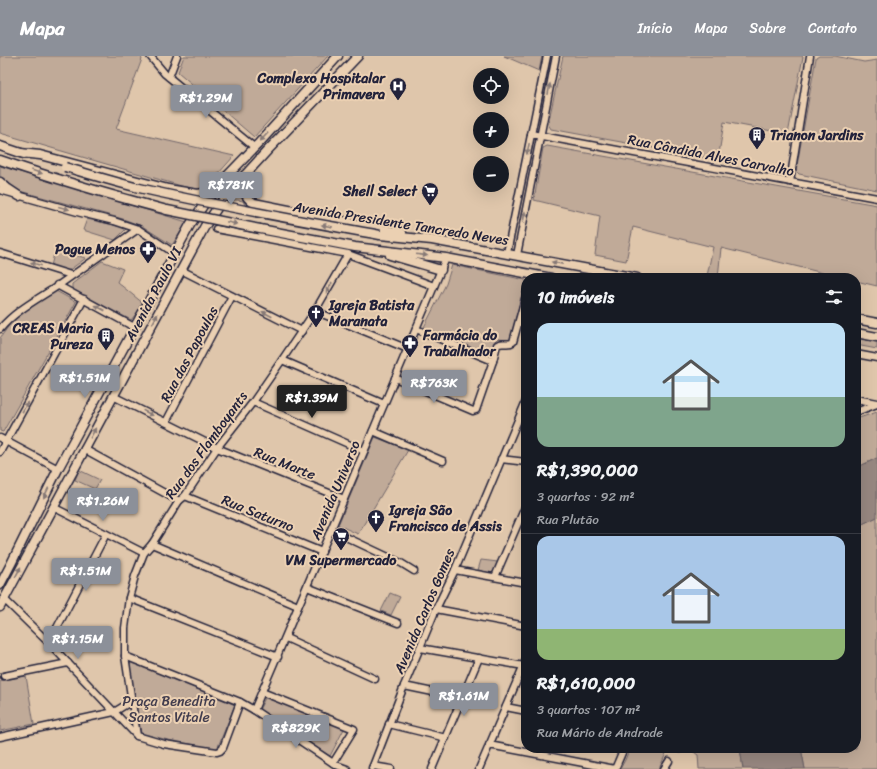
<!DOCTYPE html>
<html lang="pt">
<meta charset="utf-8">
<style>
:root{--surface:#171b24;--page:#20242c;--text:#f1f3f6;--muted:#9ea1a6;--line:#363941;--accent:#8c9099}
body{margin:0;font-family:Sriracha,sans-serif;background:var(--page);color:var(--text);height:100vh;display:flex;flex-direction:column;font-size:15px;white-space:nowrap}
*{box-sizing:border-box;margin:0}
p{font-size:13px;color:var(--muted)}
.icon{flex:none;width:22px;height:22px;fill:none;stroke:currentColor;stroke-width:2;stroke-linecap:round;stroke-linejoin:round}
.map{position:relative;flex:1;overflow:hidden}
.details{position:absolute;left:521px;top:217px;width:340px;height:480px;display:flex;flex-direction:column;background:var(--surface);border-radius:16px;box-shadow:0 4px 16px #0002}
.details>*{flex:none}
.buttons{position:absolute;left:473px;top:12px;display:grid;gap:8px}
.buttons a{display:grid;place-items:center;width:36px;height:36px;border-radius:50%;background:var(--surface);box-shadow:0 4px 16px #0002;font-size:20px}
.price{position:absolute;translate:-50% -34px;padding:0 9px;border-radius:4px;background:var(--accent);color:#fff;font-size:13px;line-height:26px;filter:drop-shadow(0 1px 2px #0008)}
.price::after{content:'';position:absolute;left:50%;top:24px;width:12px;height:9px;margin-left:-6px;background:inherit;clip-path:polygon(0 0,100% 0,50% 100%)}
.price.current{background:#222;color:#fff}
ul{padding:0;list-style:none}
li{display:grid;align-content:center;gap:8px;height:212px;padding:0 16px}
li+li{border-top:1px solid var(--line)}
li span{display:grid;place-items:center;height:124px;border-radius:12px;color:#555}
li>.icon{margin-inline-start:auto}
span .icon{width:72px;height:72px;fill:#fffc;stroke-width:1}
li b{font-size:17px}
h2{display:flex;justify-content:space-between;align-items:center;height:48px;padding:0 16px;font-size:17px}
header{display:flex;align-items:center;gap:24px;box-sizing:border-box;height:56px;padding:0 20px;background:var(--accent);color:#fff}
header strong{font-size:19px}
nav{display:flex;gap:22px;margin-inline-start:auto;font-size:14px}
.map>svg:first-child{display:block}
</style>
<header>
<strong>Mapa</strong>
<nav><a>Início</a><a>Mapa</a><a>Sobre</a><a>Contato</a></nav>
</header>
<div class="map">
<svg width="877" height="713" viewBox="0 0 877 713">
<rect width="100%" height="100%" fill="#dfc6ab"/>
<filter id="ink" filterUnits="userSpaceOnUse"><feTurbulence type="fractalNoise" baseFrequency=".025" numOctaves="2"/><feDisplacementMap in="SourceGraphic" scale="8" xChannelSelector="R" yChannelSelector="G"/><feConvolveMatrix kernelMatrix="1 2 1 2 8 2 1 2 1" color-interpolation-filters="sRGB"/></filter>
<g filter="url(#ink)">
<g fill="#c0aa98" stroke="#71666a">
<polygon points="0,0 140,0 142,3 116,73 234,100 202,136 0,77"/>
<polygon points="184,0 328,0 254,81 178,16"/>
<polygon points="504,0 542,0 539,15"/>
<polygon points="563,0 802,0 803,1 788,78 724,66 718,104 551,73 548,68"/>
<polygon points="819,0 835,0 864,6 877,4 877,134 799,118 796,115 816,2"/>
<polygon points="547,90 877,149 877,230 856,225 856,222 844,222 721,192 718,222 707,220 713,191 633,171 626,205 595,199 600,160 534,144 543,92"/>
<polygon points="0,110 187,166 172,189 142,170 123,163 12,133 0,122"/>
<path d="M241 129 250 148V151H246L243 145C238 144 234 143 229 146L227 145Z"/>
<polygon points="87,163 127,172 115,184 83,174"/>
<polygon points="55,194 86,202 68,215 51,210"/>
<polygon points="102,205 123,213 117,226 144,248 131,264 72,233 72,228"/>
<polygon points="452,209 526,224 510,284 496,283 489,301 423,273 446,228"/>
<polygon points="56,235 76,246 3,376 0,375 0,282 16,260"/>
<polygon points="856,281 877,285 877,293 856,289"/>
<polygon points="877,356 877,402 856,412 856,363"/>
<polygon points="375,381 408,394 358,478 338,469"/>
<polygon points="79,414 100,424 95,433 75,424"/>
<polygon points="877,461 877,713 805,713 801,692 856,692 856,471"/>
<polygon points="481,504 498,506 496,514 491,517 478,514"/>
<polygon points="390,537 400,541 391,559 381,555"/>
<polygon points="128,603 235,649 217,693 168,684 141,677"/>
<polygon points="26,620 34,668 0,675 0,625"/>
<polygon points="266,640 345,671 330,700 259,654"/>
<polygon points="630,692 740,692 743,713 699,713 698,699 691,694 680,697 667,695 659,713 620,713 625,704"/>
</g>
<g fill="#978780" stroke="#685f64">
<polygon points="877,402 877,461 856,471 856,412"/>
<polygon points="740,692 801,692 805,713 743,713"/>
</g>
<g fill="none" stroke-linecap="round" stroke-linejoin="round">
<g stroke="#22223b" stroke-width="9">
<g id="minor">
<polyline points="150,0 165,18 254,91"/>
<polyline points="169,21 177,0"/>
<polyline points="531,78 877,142"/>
<polyline points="790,126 810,0"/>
<polyline points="0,134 81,157 114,165 138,173 174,197"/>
<polyline points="216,173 348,198 434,230"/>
<polyline points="0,197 71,219"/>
<polyline points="507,197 547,0"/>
<polyline points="517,199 556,0"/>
<polyline points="181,214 302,275"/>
<polyline points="57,229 134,271"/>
<polyline points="315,255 408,293"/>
<path d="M0 273C15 255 36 244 56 231 83 212 111 192 138 173"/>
<polyline points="416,273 493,305"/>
<polyline points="856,298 877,302"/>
<polyline points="282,304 384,348"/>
<path d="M395 322 473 355 476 354 493 305 497 289C502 285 508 290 513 286L526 239"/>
<polyline points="113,340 217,392 344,443"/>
<polyline points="856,343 877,347"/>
<polyline points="253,346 364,395"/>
<polyline points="856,356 877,348"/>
<polyline points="166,366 232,240"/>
<polyline points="373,375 443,405"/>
<polyline points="0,382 58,413"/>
<polyline points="84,393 179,445"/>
<polyline points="0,396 84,243"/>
<polyline points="501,403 526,406"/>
<polyline points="185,440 322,496"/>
<polyline points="53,451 144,497"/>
<polyline points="331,474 401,507 414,515"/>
<polyline points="152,488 298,550"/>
<polyline points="455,514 526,527"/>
<polyline points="495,521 526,449"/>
<polyline points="307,531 398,567"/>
<polyline points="129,542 278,601"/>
<polyline points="4,543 49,587 137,680 164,688 217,696 220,695 223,692 240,646"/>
<polyline points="436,553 526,570"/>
<polyline points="286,582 375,623"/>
<polyline points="49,587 106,478"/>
<polyline points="420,592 524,610"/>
<polyline points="125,600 240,646 254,654 336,709 347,713"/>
<polyline points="4,620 68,607"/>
<polyline points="404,630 462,642"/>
<polyline points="262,636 354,673 333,707"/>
<polyline points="506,651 526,655"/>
<polyline points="254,654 344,443 446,202"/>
<polyline points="389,668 446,682"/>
<polyline points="137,680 125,600 125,572 129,542 135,520 144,497 152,488 179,445 185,440 217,392 253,346 282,304 315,255 348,198"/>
<polyline points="0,681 114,656 132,645"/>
<polyline points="489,689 615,713"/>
<polyline points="373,710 404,630 436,553 455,514 526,345"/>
<polyline points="372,712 373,710 391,713"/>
<polyline points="432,713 479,602"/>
<polyline points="479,713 526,604"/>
<polyline points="615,713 624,692"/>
<polyline points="664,713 669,705"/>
</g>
</g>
<g stroke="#22223b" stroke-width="11">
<g id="major">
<polyline points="0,90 24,98"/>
<polyline points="20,97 40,99 168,133 198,138 203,137 217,127"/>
<path d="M0 104C55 123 110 139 167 154"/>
<path d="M245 119C244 131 242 140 254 147L402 177"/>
<polyline points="0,126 7,132 19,140"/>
<polyline points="260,173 355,191 446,202 551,222"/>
<polyline points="380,179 432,184 637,222"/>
<polyline points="390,199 441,214"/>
<polyline points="856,263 877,267"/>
<polyline points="856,277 877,281"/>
<polyline points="0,529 11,508 58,413 190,169 207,144 226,121 259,87 338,0"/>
<polyline points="0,551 205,170 224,142 267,95 358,0"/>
</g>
</g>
<use href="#minor" stroke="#ebd0b2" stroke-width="6"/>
<use href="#major" stroke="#ebd0b2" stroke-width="8"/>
<g stroke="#22223b" stroke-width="11" stroke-linecap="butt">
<g id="major-bridge">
<path d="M65 111C88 118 112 125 135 131 216 150 298 164 380 179"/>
<polyline points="167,154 260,173"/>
</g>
</g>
<use href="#major-bridge" stroke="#ebd0b2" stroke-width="8"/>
</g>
<defs><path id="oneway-solid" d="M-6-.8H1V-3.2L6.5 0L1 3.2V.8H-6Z"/></defs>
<g fill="#867976">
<use href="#oneway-solid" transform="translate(549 33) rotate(-79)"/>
<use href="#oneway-solid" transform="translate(264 81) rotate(133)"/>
<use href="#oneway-solid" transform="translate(528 93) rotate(102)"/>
<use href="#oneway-solid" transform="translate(37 116) rotate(19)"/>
<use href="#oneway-solid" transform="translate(64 152) rotate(15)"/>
<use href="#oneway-solid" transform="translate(524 161) rotate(-79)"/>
<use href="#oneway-solid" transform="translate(232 167) rotate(12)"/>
<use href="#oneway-solid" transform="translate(327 170) rotate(-170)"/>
<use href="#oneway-solid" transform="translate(422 199) rotate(7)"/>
<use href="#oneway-solid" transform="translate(557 207) rotate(-169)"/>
<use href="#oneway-solid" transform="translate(36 208) rotate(-163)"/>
<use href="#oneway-solid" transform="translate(329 232) rotate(120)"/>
<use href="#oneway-solid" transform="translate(100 252) rotate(-151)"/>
<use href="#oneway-solid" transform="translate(267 258) rotate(-153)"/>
<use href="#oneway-solid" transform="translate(155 263) rotate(-62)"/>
<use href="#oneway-solid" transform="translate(25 351) rotate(-61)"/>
<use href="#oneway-solid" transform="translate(148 357) rotate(27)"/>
<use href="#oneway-solid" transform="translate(93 377) rotate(-62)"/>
<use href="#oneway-solid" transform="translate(46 437) rotate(116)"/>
<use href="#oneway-solid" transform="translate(18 516) rotate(-62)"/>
</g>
</g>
<defs>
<g id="hospital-pin" transform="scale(0.9)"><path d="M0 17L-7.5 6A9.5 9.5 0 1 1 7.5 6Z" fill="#22223b" stroke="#ebd0b2"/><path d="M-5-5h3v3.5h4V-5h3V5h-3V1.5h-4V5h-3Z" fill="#fff"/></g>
<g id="building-pin" transform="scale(0.9)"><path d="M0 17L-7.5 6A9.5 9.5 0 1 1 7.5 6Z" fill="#22223b" stroke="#ebd0b2"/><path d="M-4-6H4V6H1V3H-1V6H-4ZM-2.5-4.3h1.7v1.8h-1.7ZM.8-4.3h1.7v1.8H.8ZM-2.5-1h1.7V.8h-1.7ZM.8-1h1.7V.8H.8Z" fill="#fff"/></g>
<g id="supermarket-pin" transform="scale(0.9)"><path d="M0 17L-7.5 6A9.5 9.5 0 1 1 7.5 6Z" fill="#22223b" stroke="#ebd0b2"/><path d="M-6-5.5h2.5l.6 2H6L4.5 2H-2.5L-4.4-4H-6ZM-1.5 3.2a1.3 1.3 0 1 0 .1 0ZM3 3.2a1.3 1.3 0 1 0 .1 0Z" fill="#fff"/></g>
<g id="pharmacy-pin" transform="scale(0.9)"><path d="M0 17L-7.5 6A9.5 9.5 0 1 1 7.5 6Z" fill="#22223b" stroke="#ebd0b2"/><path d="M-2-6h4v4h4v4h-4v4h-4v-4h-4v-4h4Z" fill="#fff"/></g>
<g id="church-pin" transform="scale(0.9)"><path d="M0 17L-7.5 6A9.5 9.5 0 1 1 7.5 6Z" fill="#22223b" stroke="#ebd0b2"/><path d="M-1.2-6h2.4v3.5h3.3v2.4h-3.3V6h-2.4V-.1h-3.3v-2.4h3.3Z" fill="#fff"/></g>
</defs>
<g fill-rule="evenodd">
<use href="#hospital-pin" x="398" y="30"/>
<use href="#building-pin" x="757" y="79"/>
<use href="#supermarket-pin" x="430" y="135"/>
<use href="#pharmacy-pin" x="148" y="193"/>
<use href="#church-pin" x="316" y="257"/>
<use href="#building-pin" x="106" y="280"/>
<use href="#pharmacy-pin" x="410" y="287"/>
<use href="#church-pin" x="376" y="462"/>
<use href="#supermarket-pin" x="341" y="480"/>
</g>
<g text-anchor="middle" stroke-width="4" stroke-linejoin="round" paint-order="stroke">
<g font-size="14" font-weight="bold" fill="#22223b" stroke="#ebd0b2" text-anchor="end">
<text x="385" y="27">Complexo Hospitalar<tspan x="385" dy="16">Primavera</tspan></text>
<text x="770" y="84" text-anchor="start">Trianon Jardins</text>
<text x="417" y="140">Shell Select</text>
<text x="135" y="198">Pague Menos</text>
<text x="329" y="254" text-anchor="start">Igreja Batista<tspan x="329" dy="16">Maranata</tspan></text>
<text x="93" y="277">CREAS Maria<tspan x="93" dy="16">Pureza</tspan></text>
<text x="423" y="284" text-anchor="start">Farmácia do<tspan x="423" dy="16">Trabalhador</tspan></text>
<text x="389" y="459" text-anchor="start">Igreja São<tspan x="389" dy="16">Francisco de Assis</tspan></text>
<text x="341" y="509" text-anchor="middle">VM Supermercado</text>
</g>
<g font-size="14" fill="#22223b" stroke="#ebd0b2">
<text transform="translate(711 99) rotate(11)" y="5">Rua Cândida Alves Carvalho</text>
<text transform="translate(401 167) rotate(9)" y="5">Avenida Presidente Tancredo Neves</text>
<text transform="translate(153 238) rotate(-62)" y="5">Avenida Paulo VI</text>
<text transform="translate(189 298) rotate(-62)" y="5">Rua das Papoulas</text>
<text transform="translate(206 389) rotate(-54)" y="5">Rua dos Flamboyants</text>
<text transform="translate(285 407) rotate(22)" y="5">Rua Marte</text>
<text transform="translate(335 434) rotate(-67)" y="5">Avenida Universo</text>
<text transform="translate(258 457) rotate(22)" y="5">Rua Saturno</text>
<text transform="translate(424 555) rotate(-67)" y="5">Avenida Carlos Gomes</text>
</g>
<g font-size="14" fill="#423d4e" stroke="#ebd0b2">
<text x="169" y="650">Praça Benedita<tspan x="169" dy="16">Santos Vitale</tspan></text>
</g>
</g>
</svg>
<div class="buttons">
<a><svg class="icon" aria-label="locate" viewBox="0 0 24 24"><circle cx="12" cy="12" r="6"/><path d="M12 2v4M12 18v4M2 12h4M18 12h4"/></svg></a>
<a>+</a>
<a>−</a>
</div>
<b class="price" style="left:206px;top:63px">R$1.29M</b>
<b class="price" style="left:231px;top:150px">R$781K</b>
<b class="price" style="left:85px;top:343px">R$1.51M</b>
<b class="price" style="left:434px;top:348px">R$763K</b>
<b class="price current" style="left:312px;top:363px">R$1.39M</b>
<b class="price" style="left:103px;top:466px">R$1.26M</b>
<b class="price" style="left:86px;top:536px">R$1.51M</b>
<b class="price" style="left:78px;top:604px">R$1.15M</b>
<b class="price" style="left:464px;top:661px">R$1.61M</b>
<b class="price" style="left:296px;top:693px">R$829K</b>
<section class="details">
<h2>10 imóveis<svg class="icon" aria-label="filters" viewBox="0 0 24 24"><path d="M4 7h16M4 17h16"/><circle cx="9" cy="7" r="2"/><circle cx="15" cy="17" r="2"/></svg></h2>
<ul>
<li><span style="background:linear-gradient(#bfe0f5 60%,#7fa58c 0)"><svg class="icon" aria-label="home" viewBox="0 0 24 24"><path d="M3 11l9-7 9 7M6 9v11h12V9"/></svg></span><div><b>R$1,390,000</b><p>3 quartos · 92 m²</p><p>Rua Plutão</p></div></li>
<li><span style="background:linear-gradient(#a9c7e8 75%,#8fb573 0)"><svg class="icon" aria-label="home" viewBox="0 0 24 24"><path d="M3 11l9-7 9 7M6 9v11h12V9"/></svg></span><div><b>R$1,610,000</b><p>3 quartos · 107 m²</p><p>Rua Mário de Andrade</p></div></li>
</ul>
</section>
</div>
